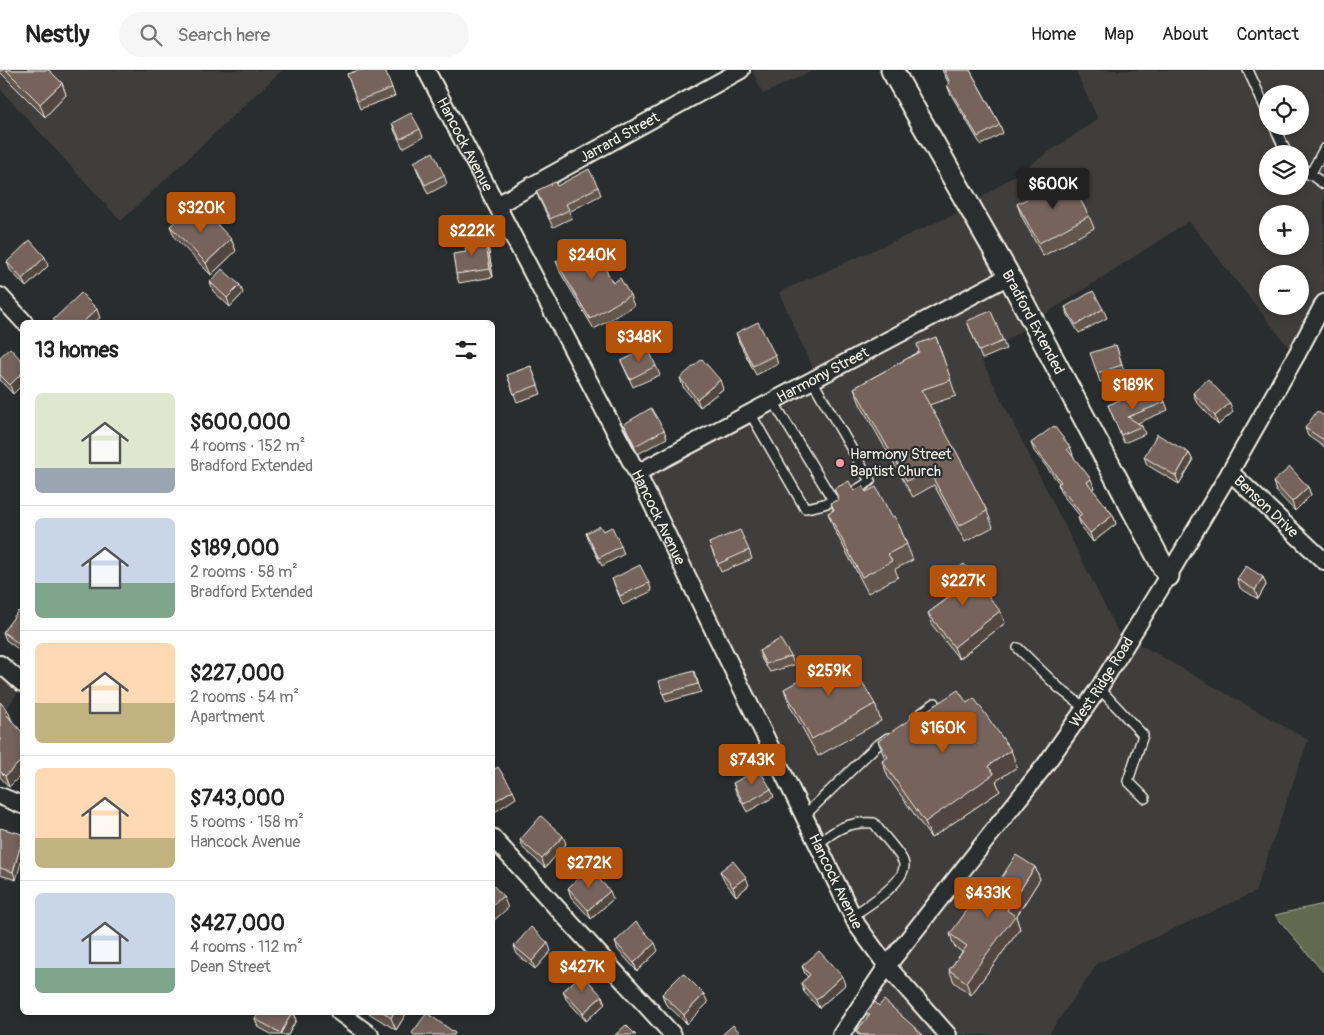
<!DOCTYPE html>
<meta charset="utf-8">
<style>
:root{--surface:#fff;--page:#f6f6f6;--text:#222;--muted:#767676;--line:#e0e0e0;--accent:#b45309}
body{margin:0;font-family:Pangolin,sans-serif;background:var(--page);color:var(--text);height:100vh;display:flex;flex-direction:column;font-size:19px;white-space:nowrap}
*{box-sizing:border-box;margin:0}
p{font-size:16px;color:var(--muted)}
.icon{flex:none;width:28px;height:28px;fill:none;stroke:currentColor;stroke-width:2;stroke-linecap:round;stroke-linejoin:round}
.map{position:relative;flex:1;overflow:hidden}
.drawer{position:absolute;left:20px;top:250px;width:475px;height:695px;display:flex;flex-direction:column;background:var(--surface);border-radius:8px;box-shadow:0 2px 8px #0003}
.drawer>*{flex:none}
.controls{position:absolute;left:1259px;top:15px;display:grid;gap:10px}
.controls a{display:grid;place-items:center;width:50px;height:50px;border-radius:50%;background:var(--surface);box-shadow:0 2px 8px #0003;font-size:25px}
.price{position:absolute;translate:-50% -42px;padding:0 11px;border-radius:5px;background:var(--accent);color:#fff;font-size:16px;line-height:32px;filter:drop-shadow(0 1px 2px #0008)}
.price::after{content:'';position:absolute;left:50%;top:30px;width:15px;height:11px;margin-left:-8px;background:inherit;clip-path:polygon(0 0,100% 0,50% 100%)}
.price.on{background:#222;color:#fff}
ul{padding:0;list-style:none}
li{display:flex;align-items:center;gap:15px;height:125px;padding:0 15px}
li+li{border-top:1px solid var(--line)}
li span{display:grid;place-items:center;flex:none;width:140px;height:100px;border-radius:8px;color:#555}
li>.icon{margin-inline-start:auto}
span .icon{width:60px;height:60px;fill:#fffc;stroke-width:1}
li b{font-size:21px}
h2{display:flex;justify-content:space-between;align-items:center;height:60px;padding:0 15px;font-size:21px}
header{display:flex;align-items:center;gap:30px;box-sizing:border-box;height:70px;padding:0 25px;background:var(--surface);border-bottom:1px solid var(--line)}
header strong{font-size:24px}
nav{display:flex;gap:28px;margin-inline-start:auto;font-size:18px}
.search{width:350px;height:45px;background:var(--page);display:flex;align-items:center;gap:12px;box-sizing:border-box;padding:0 18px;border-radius:28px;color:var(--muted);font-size:19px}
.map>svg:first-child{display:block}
</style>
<header>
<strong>Nestly</strong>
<div class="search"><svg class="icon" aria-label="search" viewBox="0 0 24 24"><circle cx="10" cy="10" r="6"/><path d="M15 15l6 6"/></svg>Search here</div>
<nav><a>Home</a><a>Map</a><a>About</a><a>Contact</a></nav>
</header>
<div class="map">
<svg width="1324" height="965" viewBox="0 0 1324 965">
<rect width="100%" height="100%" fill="#2a2d2e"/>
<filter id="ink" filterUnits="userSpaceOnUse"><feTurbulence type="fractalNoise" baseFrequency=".02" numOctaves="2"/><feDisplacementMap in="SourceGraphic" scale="10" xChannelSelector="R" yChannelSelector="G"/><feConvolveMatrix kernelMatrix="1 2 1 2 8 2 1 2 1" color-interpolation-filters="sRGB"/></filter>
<g filter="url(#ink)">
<g fill="#403e3c" fill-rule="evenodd">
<polygon points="0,0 282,0 121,151 0,19"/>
<polygon points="752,0 814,0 763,24"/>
<path d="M1075 0H1324V248L1298 289 1189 151 1035 251 981 289 1118 562 1308 670 1255 822 1098 893 1048 965H840L887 899 628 399 813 299 779 222 960 142 1098 49ZM1268 24H1300V56H1268ZM1268 84H1300V116H1268ZM1268 144H1300V176H1268ZM1268 204H1300V236H1268Z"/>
<polygon points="0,583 22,603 22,616 0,648"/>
</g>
<polygon fill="#62694f" stroke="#abad9c" points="1324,834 1324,903 1275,845"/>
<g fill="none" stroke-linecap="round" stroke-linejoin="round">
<g stroke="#f4f1e8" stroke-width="12">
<g id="service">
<polyline points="1248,0 1268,44"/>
<polyline points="1274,56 1287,84"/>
<polyline points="1300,97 1324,114"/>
<polyline points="1310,105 1324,79"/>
<polyline points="773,331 833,430"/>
<path d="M750 343 805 438C827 435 852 425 870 411L812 310"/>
<polyline points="1018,578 1059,618 1085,638"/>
<polyline points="1099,618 1143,665 1128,711 1145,728"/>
<polyline points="916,647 935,633"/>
<polyline points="804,746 875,677 888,668"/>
<path d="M818 774C836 759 849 751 874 753 880 762 900 783 903 791 911 809 866 837 852 846"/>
</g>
</g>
<g stroke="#f4f1e8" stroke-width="20">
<g id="minor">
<path id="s1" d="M426 0 637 403 857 855 887 896 948 965"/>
<path id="s2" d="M497 135 741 0"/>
<polyline points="0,226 24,252"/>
<path id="s3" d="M1230 402 1324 491"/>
<path id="s4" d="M637 403 1009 206"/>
<polyline points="0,594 22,613"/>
<polyline points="0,726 22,735"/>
<polyline points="492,767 673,965"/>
<polyline points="339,942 370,965"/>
<path id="s5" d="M841 965 887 896 1046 694 1099 618 1168 506 1230 402 1297 284 1324 233"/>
</g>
</g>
<g stroke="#f4f1e8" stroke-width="25">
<g id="tertiary">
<path id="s6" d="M892 0 1009 206 1168 506"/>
</g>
</g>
<use href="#service" stroke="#2a2d2e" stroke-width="9"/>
<use href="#minor" stroke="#2a2d2e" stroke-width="16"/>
<use href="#tertiary" stroke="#2a2d2e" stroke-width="21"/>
</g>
<g fill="#64564e" stroke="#f4f1e8">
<polygon points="0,0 49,0 62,13 66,25 45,47 0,2"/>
<polygon points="385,0 395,26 360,39 347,4"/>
<polygon points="942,0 970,0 1000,55 1003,63 981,75 950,23 947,15 949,14"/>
<polygon points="392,53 420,59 423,67 403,78 395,62"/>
<polygon points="414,92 444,105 447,114 428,124 417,100"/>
<polygon points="557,116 598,117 601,125 569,142 572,148 553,157 539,129 536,121"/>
<polygon points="1017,134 1089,146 1094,158 1043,186 1022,147"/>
<polygon points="195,145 231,169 236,181 211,205 175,168 170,156"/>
<polygon points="488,176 493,207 459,213 456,204 466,182"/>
<polygon points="556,191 613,213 630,225 634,236 594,259 560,202"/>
<polygon points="7,192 48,196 26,217 10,200"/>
<polygon points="210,212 243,223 230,237 213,221"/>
<polygon points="1065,237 1103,239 1107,248 1079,263 1068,245"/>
<polygon points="967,251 1003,271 1006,279 982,289"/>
<polygon points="736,263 775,285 778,294 756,305 739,272"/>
<polygon points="936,267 956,326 929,335 987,441 993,457 965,472 934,415 913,427 860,334 854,318 919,282"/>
<polygon points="1116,275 1125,304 1100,312 1097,303"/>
<polygon points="0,287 22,291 22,315 13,324 0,310"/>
<polygon points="621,291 656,296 660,305 633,317"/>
<polygon points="531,296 541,324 517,332 507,305"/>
<polygon points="680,308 723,319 700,337 683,317"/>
<polygon points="1161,321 1168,340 1138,353 1142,356 1145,364 1124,373 1108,335 1130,334"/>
<polygon points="1193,323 1233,342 1218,355 1196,331"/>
<polygon points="1324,346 1324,377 1308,366 1305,358"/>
<polygon points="624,354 664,360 667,368 638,384 627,362"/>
<polygon points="1031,373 1070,377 1073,385 1072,385 1094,418 1092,419 1113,445 1116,454 1093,472 1081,456 1078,448 1080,446 1061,423 1058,414 1059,413 1034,381"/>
<polygon points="1189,383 1193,391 1179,414 1147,395 1144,387"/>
<polygon points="1273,412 1308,417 1311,425 1295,441 1276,421"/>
<polygon points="834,419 866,422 892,447 900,457 913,490 895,499 898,507 868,523 834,459 828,443 833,440 831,433 838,430"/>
<polygon points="603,461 621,476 624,484 602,496 589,471 586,463"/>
<polygon points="709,473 749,480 752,489 721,502"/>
<polygon points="1263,507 1266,515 1258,529 1240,518 1237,509"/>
<polygon points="612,509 649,513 652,521 623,535"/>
<polygon points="940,512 1000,541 1005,553 959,589 933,556 928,543 948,528 945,525"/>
<polygon points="22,544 22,582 6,570 3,562"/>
<polygon points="759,581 791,586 794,595 770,602 762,590"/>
<polygon points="697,609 701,622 666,632 663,624"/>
<polygon points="784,619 875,634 881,651 818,686 790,636"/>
<polygon points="0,632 12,651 22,662 22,704 9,717 0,707"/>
<polygon points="967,633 1017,697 996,711 1000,721 931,768 888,707 882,691 885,689 878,671 926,641"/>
<polygon points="733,713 771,719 774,727 747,742 736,722"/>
<polygon points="0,758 16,810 0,805"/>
<polygon points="520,770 566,774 545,798 523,778"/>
<polygon points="1035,797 1040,809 1016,847 1020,859 971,925 954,912 949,900 962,882 954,876 950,864 989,827"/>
<polygon points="720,801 749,815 736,826 723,809"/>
<polygon points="568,818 613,829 591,849 571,827"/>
<polygon points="615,872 658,881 637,901 618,880"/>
<polygon points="514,876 551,881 535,899 517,884"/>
<polygon points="802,896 845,915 819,938 804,922 801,913 808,907 805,904"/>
<polygon points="563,921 602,926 605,934 586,951 566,929"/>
<polygon points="662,924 708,933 687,954 665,933"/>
<polygon points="258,942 293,942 296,950 288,965 273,965 258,957 255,949"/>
<polygon points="367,942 406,942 406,944 396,960"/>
<polygon points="866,942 923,965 858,965 856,961 868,947"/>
</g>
<g fill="#514640" stroke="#f4f1e8">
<polygon points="62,13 66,25 45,47 40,34"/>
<polygon points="485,168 488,176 493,207 490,199"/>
<polygon points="231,169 236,181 211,205 206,193"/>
<polygon points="45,187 48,196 26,217 22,209"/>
<polygon points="240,215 243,223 230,237 227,228"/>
<polygon points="97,239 100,248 94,252 83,252"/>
<polygon points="22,303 22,315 13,324 10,315"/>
<polygon points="720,310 723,319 700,337 697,329"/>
<polygon points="1230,333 1233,342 1218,355 1215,346"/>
<polygon points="1070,377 1073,385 1070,387 1067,379"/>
<polygon points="1189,383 1193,391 1179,414 1176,406"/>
<polygon points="1091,409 1094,418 1090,421 1087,412"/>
<polygon points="1308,417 1311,425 1295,441 1292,432"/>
<polygon points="1113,445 1116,454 1093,472 1090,463"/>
<polygon points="1263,507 1266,515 1258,529 1255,520"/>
<polygon points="1000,541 1005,553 959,589 954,577"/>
<polygon points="8,641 12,651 5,643"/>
<polygon points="1011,680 1017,697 996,711 1000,721 931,768 925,752 988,696"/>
<polygon points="22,690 22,704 9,717 5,706"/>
<polygon points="513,720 516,728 492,744 492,733"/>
<polygon points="563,766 566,774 545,798 542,789"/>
<polygon points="22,770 22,789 16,810 13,802"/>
<polygon points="1035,797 1040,809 1016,847 1020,859 971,925 966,912 1007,840"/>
<polygon points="746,807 749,815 736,826 733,817"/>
<polygon points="610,821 613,829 591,849 588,840"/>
<polygon points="503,826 508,838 492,852 492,836"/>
<polygon points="548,873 551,881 535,899 532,891"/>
<polygon points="655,873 658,881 637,901 634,893"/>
<polygon points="842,906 845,915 819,938 816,930"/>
<polygon points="704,924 708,933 687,954 684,945"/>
<polygon points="602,926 605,934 586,951 583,943"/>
<polygon points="292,942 296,950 288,965 282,965 281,963"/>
<polygon points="394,942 406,942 406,944 396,960 391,948"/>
</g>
<g fill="#74645b" stroke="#f4f1e8">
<polygon points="6,0 49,0 62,13 40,34"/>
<polygon points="359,0 385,0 392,18 357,31 347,4"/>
<polygon points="944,0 970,0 1000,55 978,67 947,15 950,13"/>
<polygon points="411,43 420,59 400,69 392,53"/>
<polygon points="433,82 444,105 425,115 414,92"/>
<polygon points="589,99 598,117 566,134 569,140 550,149 536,121 555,112 557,116"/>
<polygon points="1068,107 1089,146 1039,173 1017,134"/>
<polygon points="202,138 231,169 206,193 170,156 189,139 195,145"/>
<polygon points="485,168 490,199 456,204 453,184 466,182 464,171"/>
<polygon points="30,170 45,187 22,209 7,192"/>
<polygon points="591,173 613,213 620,208 630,225 590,249 556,191"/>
<polygon points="222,199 240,215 227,228 210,212"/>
<polygon points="1093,221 1103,239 1076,255 1065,237"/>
<polygon points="81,223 97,239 83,252 56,252 53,250"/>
<polygon points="991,241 1003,271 979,281 967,251"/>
<polygon points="758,252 775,285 753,296 736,263"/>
<polygon points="936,267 951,310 921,320 957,383 987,441 959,456 928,399 907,411 854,318 919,282 917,274"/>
<polygon points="1116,275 1122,295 1097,303 1090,283"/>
<polygon points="10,278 22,291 22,303 10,315 0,305 0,287"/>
<polygon points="648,278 656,296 630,309 621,291"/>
<polygon points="702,289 720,310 697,329 680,308"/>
<polygon points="531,296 538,315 514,324 507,305"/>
<polygon points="1208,309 1230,333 1215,346 1193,323"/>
<polygon points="1161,321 1165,332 1128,347 1142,356 1121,365 1108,335 1127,327 1130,334"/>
<polygon points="651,338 664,360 635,376 624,354"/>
<polygon points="1317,341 1324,346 1324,370 1305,358"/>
<polygon points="1054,356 1070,377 1067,379 1091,409 1087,412 1113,445 1090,463 1078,448 1082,445 1058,414 1061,412 1031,373"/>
<polygon points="1157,364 1189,383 1176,406 1144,387"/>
<polygon points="1290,397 1308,417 1292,432 1273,412"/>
<polygon points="849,411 854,421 863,416 866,422 876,417 892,447 894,446 900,457 898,458 907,474 888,484 892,491 862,507 828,443 834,440 831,433 839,429 834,419"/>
<polygon points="600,456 603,461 612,457 621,476 599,488 586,463"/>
<polygon points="740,460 749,480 718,494 709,473"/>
<polygon points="964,494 1000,541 954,577 928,543 951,526 940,512"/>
<polygon points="640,495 649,513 620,526 612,509"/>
<polygon points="1246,496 1263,507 1255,520 1237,509"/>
<polygon points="18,541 22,544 22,576 3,562"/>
<polygon points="780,569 791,586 766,594 759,581"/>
<polygon points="846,584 875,634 812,669 784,619"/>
<polygon points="694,601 698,614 663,624 659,611"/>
<polygon points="958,620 967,633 974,628 1011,680 988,696 994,704 925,752 882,691 888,687 878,671 925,639 926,641"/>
<polygon points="0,632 8,641 5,643 22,662 22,690 5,706 0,701"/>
<polygon points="498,697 513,720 492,733 492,701"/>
<polygon points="759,699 771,719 744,734 733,713"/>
<polygon points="541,746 563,766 542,789 520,770"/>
<polygon points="0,758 22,764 22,770 13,802 0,798"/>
<polygon points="1016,785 1035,797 1007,840 1015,846 966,912 949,900 967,876 950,864 981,821 989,827"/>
<polygon points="733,791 746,807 733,817 720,801"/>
<polygon points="589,798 610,821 588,840 568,818"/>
<polygon points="492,814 503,826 492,836"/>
<polygon points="636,852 655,873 634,893 615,872"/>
<polygon points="531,857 548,873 532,891 514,876"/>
<polygon points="819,881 842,906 816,930 801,913 810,905 802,896"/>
<polygon points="683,903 704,924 684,945 662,924"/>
<polygon points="582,904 602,926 583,943 563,921"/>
<polygon points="884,930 923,965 861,965 856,961 870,945 866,942 875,932 879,936"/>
<polygon points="258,942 292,942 281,963 255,949"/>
<polygon points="383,942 394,942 391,948"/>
<polygon points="427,943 455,963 454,965 414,965 412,963"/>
<polygon points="626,955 636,965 615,965"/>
<polygon points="733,955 742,965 722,965"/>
</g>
</g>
<circle fill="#ff9aa2" stroke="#2a2d2e" stroke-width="2" cx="840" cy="393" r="5"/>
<g text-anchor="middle" stroke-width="4.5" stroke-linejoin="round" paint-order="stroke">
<g font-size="15" fill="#f4f1e8" stroke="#2a2d2e">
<text dy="5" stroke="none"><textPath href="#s2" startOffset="140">Jarrard Street</textPath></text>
<text dy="5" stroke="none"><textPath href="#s1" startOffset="84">Hancock Avenue</textPath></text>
<text dy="5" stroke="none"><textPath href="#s6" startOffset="289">Bradford Extended</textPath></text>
<text dy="5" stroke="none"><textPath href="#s4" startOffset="210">Harmony Street</textPath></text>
<text dy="5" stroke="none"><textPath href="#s3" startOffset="50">Benson Drive</textPath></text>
<text dy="5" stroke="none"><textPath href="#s1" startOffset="504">Hancock Avenue</textPath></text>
<text dy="5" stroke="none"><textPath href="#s5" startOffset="439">West Ridge Road</textPath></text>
<text dy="5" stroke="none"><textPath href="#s1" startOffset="909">Hancock Avenue</textPath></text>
</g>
<g font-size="15" fill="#f4f1e8" stroke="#2a2d2e" text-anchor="start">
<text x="850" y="389">Harmony Street<tspan x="850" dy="17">Baptist Church</tspan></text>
</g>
</g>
</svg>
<div class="controls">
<a><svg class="icon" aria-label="locate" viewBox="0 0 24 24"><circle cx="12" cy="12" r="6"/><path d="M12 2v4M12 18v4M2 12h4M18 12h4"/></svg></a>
<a><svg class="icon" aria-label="layers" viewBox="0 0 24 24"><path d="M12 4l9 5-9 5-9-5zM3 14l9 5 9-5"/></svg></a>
<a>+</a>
<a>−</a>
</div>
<b class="price on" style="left:1053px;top:140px">$600K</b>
<b class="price" style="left:201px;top:164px">$320K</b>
<b class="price" style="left:472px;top:187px">$222K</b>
<b class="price" style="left:592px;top:211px">$240K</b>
<b class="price" style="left:639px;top:293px">$348K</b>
<b class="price" style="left:1133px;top:341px">$189K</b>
<b class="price" style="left:963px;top:537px">$227K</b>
<b class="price" style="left:829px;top:627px">$259K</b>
<b class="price" style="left:943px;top:684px">$160K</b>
<b class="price" style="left:752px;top:716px">$743K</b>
<b class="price" style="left:589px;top:819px">$272K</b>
<b class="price" style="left:988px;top:849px">$433K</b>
<b class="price" style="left:582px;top:923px">$427K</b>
<section class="drawer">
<h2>13 homes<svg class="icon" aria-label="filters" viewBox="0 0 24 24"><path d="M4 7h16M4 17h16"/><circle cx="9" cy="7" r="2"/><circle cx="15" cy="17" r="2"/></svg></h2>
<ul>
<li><span style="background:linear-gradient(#dfe7d0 75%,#9aa5b1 0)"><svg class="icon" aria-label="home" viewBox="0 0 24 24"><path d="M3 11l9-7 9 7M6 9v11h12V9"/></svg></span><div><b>$600,000</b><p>4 rooms · 152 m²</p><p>Bradford Extended</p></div></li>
<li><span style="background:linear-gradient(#c9d6e8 65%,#7fa58c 0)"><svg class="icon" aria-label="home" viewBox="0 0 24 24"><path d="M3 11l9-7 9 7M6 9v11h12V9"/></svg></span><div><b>$189,000</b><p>2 rooms · 58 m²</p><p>Bradford Extended</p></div></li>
<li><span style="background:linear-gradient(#ffd9b3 60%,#c2b280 0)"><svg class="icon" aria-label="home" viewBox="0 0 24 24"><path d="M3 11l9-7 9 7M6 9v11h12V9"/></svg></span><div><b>$227,000</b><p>2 rooms · 54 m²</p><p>Apartment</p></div></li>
<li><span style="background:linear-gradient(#ffd9b3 70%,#c2b280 0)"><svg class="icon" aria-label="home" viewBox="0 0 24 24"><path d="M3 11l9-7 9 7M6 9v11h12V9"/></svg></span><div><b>$743,000</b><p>5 rooms · 158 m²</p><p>Hancock Avenue</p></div></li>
<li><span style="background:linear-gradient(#c9d6e8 75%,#7fa58c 0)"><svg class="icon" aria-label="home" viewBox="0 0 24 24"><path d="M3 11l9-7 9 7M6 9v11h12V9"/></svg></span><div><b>$427,000</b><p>4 rooms · 112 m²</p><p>Dean Street</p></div></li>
</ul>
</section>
</div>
